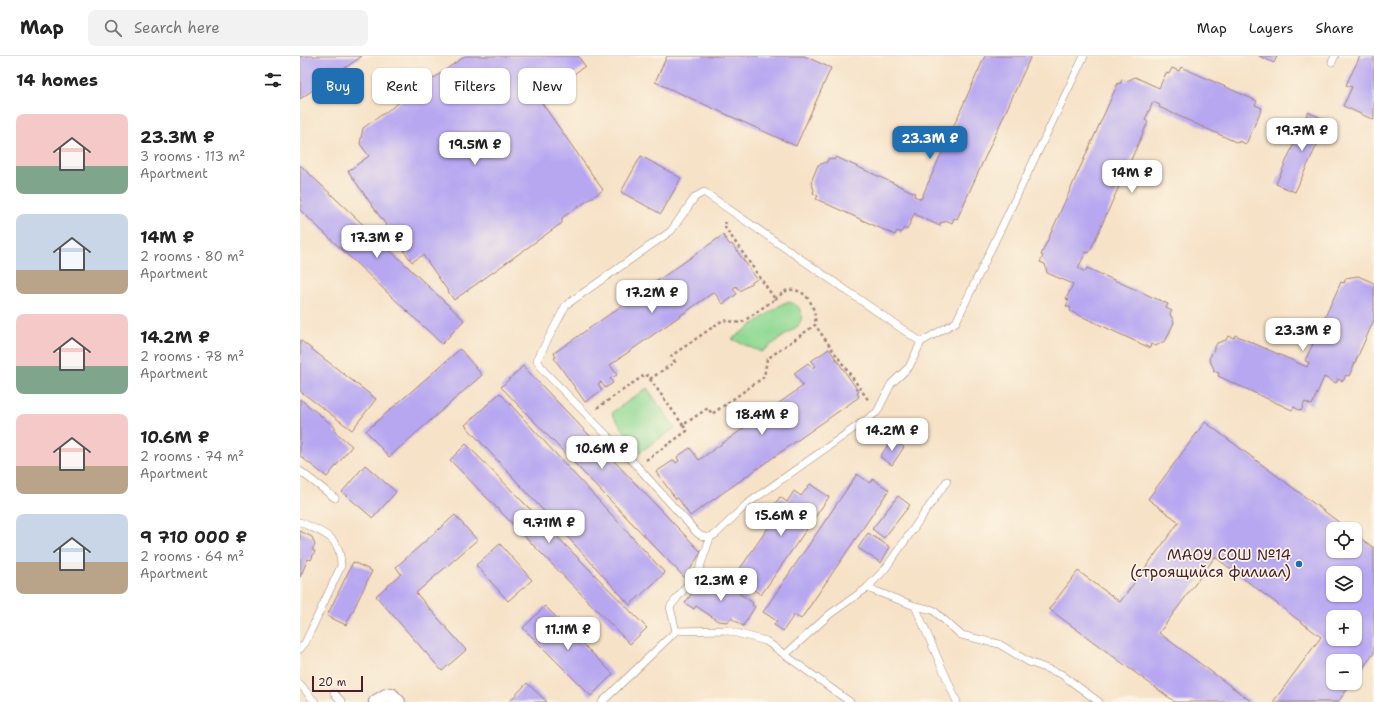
<!DOCTYPE html>
<meta charset="utf-8">
<style>
:root{--surface:#fff;--page:#f2f2f2;--text:#222;--muted:#767676;--line:#e0e0e0;--accent:#1f6fb2}
body{margin:0;font-family:"Shantell Sans",sans-serif;background:var(--page);color:var(--text);height:100vh;display:flex;flex-direction:column;font-size:15px;white-space:nowrap}
*{box-sizing:border-box;margin:0}
p{font-size:13px;color:var(--muted)}
.icon{flex:none;width:22px;height:22px;fill:none;stroke:currentColor;stroke-width:2;stroke-linecap:round;stroke-linejoin:round}
.map{position:relative;flex:1;overflow:hidden}
.panel{display:flex;flex-direction:column;background:var(--surface);width:300px}
.panel>*{flex:none}
.banner{position:absolute;left:12px;top:12px;width:380px;height:36px;display:flex;gap:8px}
.controls{position:absolute;left:1026px;top:466px;display:grid;gap:8px}
.controls a{display:grid;place-items:center;width:36px;height:36px;border-radius:8px;background:var(--surface);box-shadow:0 1px 3px #0004;font-size:20px}
.scale{position:absolute;left:12px;bottom:10px;width:51px;box-sizing:border-box;padding-left:4px;border:2px solid #4a1f2b;border-top:0;font-size:11px;line-height:14px;white-space:nowrap;color:#4a1f2b;-webkit-text-stroke:3px #fcf5e5;paint-order:stroke}
.price{position:absolute;translate:-50% -34px;padding:0 9px;border-radius:8px;background:#fff;color:#222;font-size:13px;line-height:26px;filter:drop-shadow(0 1px 2px #0008)}
.price::after{content:'';position:absolute;left:50%;top:24px;width:12px;height:9px;margin-left:-6px;background:inherit;clip-path:polygon(0 0,100% 0,50% 100%)}
.price.current{background:var(--accent);color:#fff}
ul{padding:0;list-style:none}
li{display:flex;align-items:center;gap:12px;height:100px;padding:0 16px}
li span{display:grid;place-items:center;flex:none;width:112px;height:80px;border-radius:8px;color:#555}
li>.icon{margin-inline-start:auto}
span .icon{width:48px;height:48px;fill:#fffc;stroke-width:1}
li b{font-size:17px}
h2{display:flex;justify-content:space-between;align-items:center;height:48px;padding:0 16px;font-size:17px}
.pill{padding:0 14px;border-radius:8px;background:var(--surface);box-shadow:0 1px 3px #0004;font-size:14px;line-height:36px}
.pill.current{background:var(--accent);color:#fff}
header{display:flex;align-items:center;gap:24px;box-sizing:border-box;height:56px;padding:0 20px;background:var(--surface);border-bottom:1px solid var(--line)}
header strong{font-size:19px}
nav{display:flex;gap:22px;margin-inline-start:auto;font-size:14px}
.search{width:280px;height:36px;background:var(--page);display:flex;align-items:center;gap:10px;box-sizing:border-box;padding:0 14px;border-radius:8px;color:var(--muted);font-size:15px}
main{display:flex;flex:1;min-height:0}
.map>svg:first-child{display:block}
</style>
<header>
<strong>Map</strong>
<div class="search"><svg class="icon" aria-label="search" viewBox="0 0 24 24"><circle cx="10" cy="10" r="6"/><path d="M15 15l6 6"/></svg>Search here</div>
<nav><a>Map</a><a>Layers</a><a>Share</a></nav>
</header>
<main>
<section class="panel">
<h2>14 homes<svg class="icon" aria-label="filters" viewBox="0 0 24 24"><path d="M4 7h16M4 17h16"/><circle cx="9" cy="7" r="2"/><circle cx="15" cy="17" r="2"/></svg></h2>
<ul>
<li><span style="background:linear-gradient(#f6c9c9 65%,#7fa58c 0)"><svg class="icon" aria-label="home" viewBox="0 0 24 24"><path d="M3 11l9-7 9 7M6 9v11h12V9"/></svg></span><div><b>23.3M ₽</b><p>3 rooms · 113 m²</p><p>Apartment</p></div></li>
<li><span style="background:linear-gradient(#c9d6e8 70%,#b9a48a 0)"><svg class="icon" aria-label="home" viewBox="0 0 24 24"><path d="M3 11l9-7 9 7M6 9v11h12V9"/></svg></span><div><b>14M ₽</b><p>2 rooms · 80 m²</p><p>Apartment</p></div></li>
<li><span style="background:linear-gradient(#f6c9c9 65%,#7fa58c 0)"><svg class="icon" aria-label="home" viewBox="0 0 24 24"><path d="M3 11l9-7 9 7M6 9v11h12V9"/></svg></span><div><b>14.2M ₽</b><p>2 rooms · 78 m²</p><p>Apartment</p></div></li>
<li><span style="background:linear-gradient(#f6c9c9 65%,#b9a48a 0)"><svg class="icon" aria-label="home" viewBox="0 0 24 24"><path d="M3 11l9-7 9 7M6 9v11h12V9"/></svg></span><div><b>10.6M ₽</b><p>2 rooms · 74 m²</p><p>Apartment</p></div></li>
<li><span style="background:linear-gradient(#c9d6e8 60%,#b9a48a 0)"><svg class="icon" aria-label="home" viewBox="0 0 24 24"><path d="M3 11l9-7 9 7M6 9v11h12V9"/></svg></span><div><b>9 710 000 ₽</b><p>2 rooms · 64 m²</p><p>Apartment</p></div></li>
</ul>
</section>
<div class="map">
<svg width="1074" height="646" viewBox="0 0 1074 646">
<rect width="100%" height="100%" fill="#fcf5e5"/>
<filter id="ink" filterUnits="userSpaceOnUse"><feTurbulence type="fractalNoise" baseFrequency=".025" numOctaves="2"/><feDisplacementMap in="SourceGraphic" scale="8" xChannelSelector="R" yChannelSelector="G"/><feConvolveMatrix kernelMatrix="1 2 1 2 8 2 1 2 1" color-interpolation-filters="sRGB"/></filter>
<filter id="wash" filterUnits="userSpaceOnUse"><feTurbulence type="fractalNoise" baseFrequency=".012" numOctaves="4" result="noise"/><feDisplacementMap in="SourceGraphic" scale="16" xChannelSelector="R" yChannelSelector="G"/><feGaussianBlur stdDeviation="0.9" result="paint"/><feColorMatrix in="noise" values="0 0 0 0 0 0 0 0 0 0 0 0 0 0 0 0 0 1.4 0 .05"/><feComposite in="paint" operator="in"/></filter>
<g filter="url(#wash)">
<rect width="100%" height="100%" fill="#f6e2c7"/>
<g fill="#90d994" stroke="#6d7c60">
<path d="M487 246C500 247 506 259 498 270L461 296 432 283 482 248Z"/>
<polygon points="347,332 375,372 340,396 312,358 314,355"/>
</g>
<g id="blocks">
<g fill="#b7a7f1" fill-rule="evenodd">
<polygon points="0,0 62,0 0,43"/>
<polygon points="165,0 278,0 285,10 239,43 303,134 262,162 262,167 154,244 123,199 112,206 48,115 69,100 60,88 63,72"/>
<polygon points="367,0 504,0 531,12 496,90 355,26"/>
<polygon points="685,0 731,0 657,163 654,162 652,167 648,165 640,167 640,170 616,159 615,156 607,174 604,172 601,177 597,175 595,179 516,143 518,140 513,137 514,134 511,126 518,109 527,106 529,102 534,104 536,101 615,137 614,140 621,143"/>
<polygon points="959,0 977,0 974,7"/>
<polygon points="1060,0 1074,0 1074,64 1043,50 1052,31 1046,29"/>
<polygon points="881,11 957,45 955,49 962,52 946,88 939,85 938,87 859,51 860,49 853,46 845,64 848,66 789,197 786,196 778,212 785,216 787,212 868,248 866,252 872,255 870,258 874,266 866,284 856,290 851,288 850,292 770,255 771,252 766,250 769,244 766,243 773,228 747,217 745,208 740,206 743,200 741,199 818,27 820,28 822,23 827,25 835,21 859,32 866,17 869,18 872,12 879,15"/>
<polygon points="1008,56 1028,65 995,136 976,128"/>
<polygon points="341,100 381,122 361,158 321,136"/>
<polygon points="0,109 164,264 142,288 0,154"/>
<polygon points="423,179 430,189 432,188 457,223 440,235 436,230 433,233 437,238 423,248 414,236 310,309 317,319 310,323 313,327 305,332 301,326 298,328 302,334 285,346 254,302 256,301 254,297"/>
<polygon points="1058,220 1074,227 1074,264 1049,320 1046,319 1043,325 1038,323 1036,327 1024,321 1012,349 1005,346 1001,355 994,351 992,354 918,320 919,317 913,315 914,313 909,303 917,287 926,284 928,280 934,282 935,279 1007,311 1009,306 1005,305 1041,226 1044,227 1046,222"/>
<polygon points="0,284 76,343 52,374 0,335"/>
<polygon points="160,293 182,319 89,401 66,375"/>
<polygon points="529,293 559,336 557,337 559,341 390,460 378,442 376,443 356,416 374,404 376,407 379,405 377,401 390,392 399,404 503,330 494,317 508,307 512,312 515,310 511,305"/>
<polygon points="223,310 401,496 385,522 201,331"/>
<polygon points="200,337 365,517 330,549 165,369"/>
<polygon points="0,343 36,372 34,375 52,390 27,421 0,400"/>
<path d="M905 366 1048 473H1033V495H1055V478L1074 492V597L1055 623V605H1033V627H1052L1038 646H973L1021 581 915 501 859 577 952 646H875L749 553 778 515 820 546 879 466 848 443ZM1033 517H1055V539H1033ZM1033 561H1055V583H1033Z"/>
<polygon points="592,383 604,391 592,409 580,401"/>
<polygon points="166,388 347,572 330,588 150,404"/>
<polygon points="65,409 96,436 73,462 42,436"/>
<polygon points="557,418 570,427 573,423 589,434 501,563 494,559 483,575 474,569 477,565 463,556"/>
<polygon points="510,428 529,441 461,539 435,520 472,466 465,461 480,441 487,446 494,435 501,440"/>
<polygon points="598,440 610,449 584,482 572,473"/>
<polygon points="155,459 177,484 116,537 166,594 142,615 76,540 101,518 96,511"/>
<polygon points="0,475 12,481 15,489 12,494 15,495 11,504 8,503 0,521"/>
<polygon points="568,477 590,491 581,507 558,492"/>
<polygon points="200,488 232,524 208,545 176,509"/>
<polygon points="53,506 72,515 46,569 27,560"/>
<polygon points="413,519 453,547 452,549 455,551 443,570 431,562 428,566 418,565 396,550 394,553 385,547 400,526 406,530"/>
<polygon points="245,550 313,618 291,640 223,572"/>
<polygon points="227,627 247,646 209,646"/>
</g>
</g>
</g>
<g filter="url(#ink)">
<use href="#blocks" fill-opacity="0" stroke="#a08079" stroke-width="1"/>
<g fill="none" stroke-linecap="round" stroke-linejoin="round">
<g stroke="#a08079" stroke-width="8">
<g id="service">
<polyline points="1032,6 1035,0"/>
<path d="M621 286 404 136 395 141 371 175 266 249 237 304 244 315 337 410 397 477C404 482 408 483 416 478L447 448 577 356 591 328 609 311 621 286 656 266 784 0"/>
<polyline points="0,415 35,442"/>
<path d="M0 466C23 477 41 480 41 510L5 587 0 593"/>
<polyline points="567,532 615,550 633,554 661,579 699,588 729,606 761,618 799,646"/>
<polyline points="615,550 657,646"/>
<polyline points="376,575 370,551 399,514 410,482"/>
<polyline points="485,599 530,558 567,532 585,513 647,425"/>
<polyline points="0,628 15,646"/>
<polyline points="34,637 42,646"/>
<polyline points="302,646 376,575 425,574 466,585 550,646"/>
</g>
</g>
<g stroke="#a08079" stroke-width="16">
<polyline id="minor" points="76,646 86,640 91,639 98,646"/>
</g>
<g stroke="#a08079" stroke-width="2.5" stroke-dasharray="3 3" stroke-linecap="butt">
<path d="M475 243C479 240 484 235 489 234 508 232 517 254 515 269"/>
<polyline points="350,323 383,369"/>
<polyline points="297,352 346,318 350,323 375,306 371,300 423,264 441,267 475,243 424,170 426,166"/>
<polyline points="346,404 387,375 383,369 408,352 412,358 464,321 467,303 515,269 569,345"/>
</g>
<use href="#service" stroke="#fff" stroke-width="7"/>
<use href="#minor" stroke="#fff" stroke-width="14"/>
</g>
</g>
<circle fill="#1f6fb2" stroke="#fcf5e5" stroke-width="1.5" cx="999" cy="508" r="4"/>
<g text-anchor="middle" stroke-width="3.5" stroke-linejoin="round" paint-order="stroke">
<g font-size="15" fill="#4a1f2b" stroke="#fcf5e5" text-anchor="end">
<text x="991" y="504">МАОУ СОШ №14<tspan x="991" dy="17">(строящийся филиал)</tspan></text>
</g>
</g>
</svg>
<div class="controls">
<a><svg class="icon" aria-label="locate" viewBox="0 0 24 24"><circle cx="12" cy="12" r="6"/><path d="M12 2v4M12 18v4M2 12h4M18 12h4"/></svg></a>
<a><svg class="icon" aria-label="layers" viewBox="0 0 24 24"><path d="M12 4l9 5-9 5-9-5zM3 14l9 5 9-5"/></svg></a>
<a>+</a>
<a>−</a>
</div>
<div class="scale">20 m</div>
<b class="price" style="left:1002px;top:96px">19.7M ₽</b>
<b class="price current" style="left:630px;top:104px">23.3M ₽</b>
<b class="price" style="left:175px;top:110px">19.5M ₽</b>
<b class="price" style="left:832px;top:138px">14M ₽</b>
<b class="price" style="left:77px;top:203px">17.3M ₽</b>
<b class="price" style="left:352px;top:258px">17.2M ₽</b>
<b class="price" style="left:1003px;top:296px">23.3M ₽</b>
<b class="price" style="left:462px;top:380px">18.4M ₽</b>
<b class="price" style="left:592px;top:396px">14.2M ₽</b>
<b class="price" style="left:302px;top:414px">10.6M ₽</b>
<b class="price" style="left:481px;top:481px">15.6M ₽</b>
<b class="price" style="left:249px;top:488px">9.71M ₽</b>
<b class="price" style="left:421px;top:546px">12.3M ₽</b>
<b class="price" style="left:268px;top:595px">11.1M ₽</b>
<div class="banner">
<a class="pill current">Buy</a>
<a class="pill">Rent</a>
<a class="pill">Filters</a>
<a class="pill">New</a>
</div>
</div>
</main>
